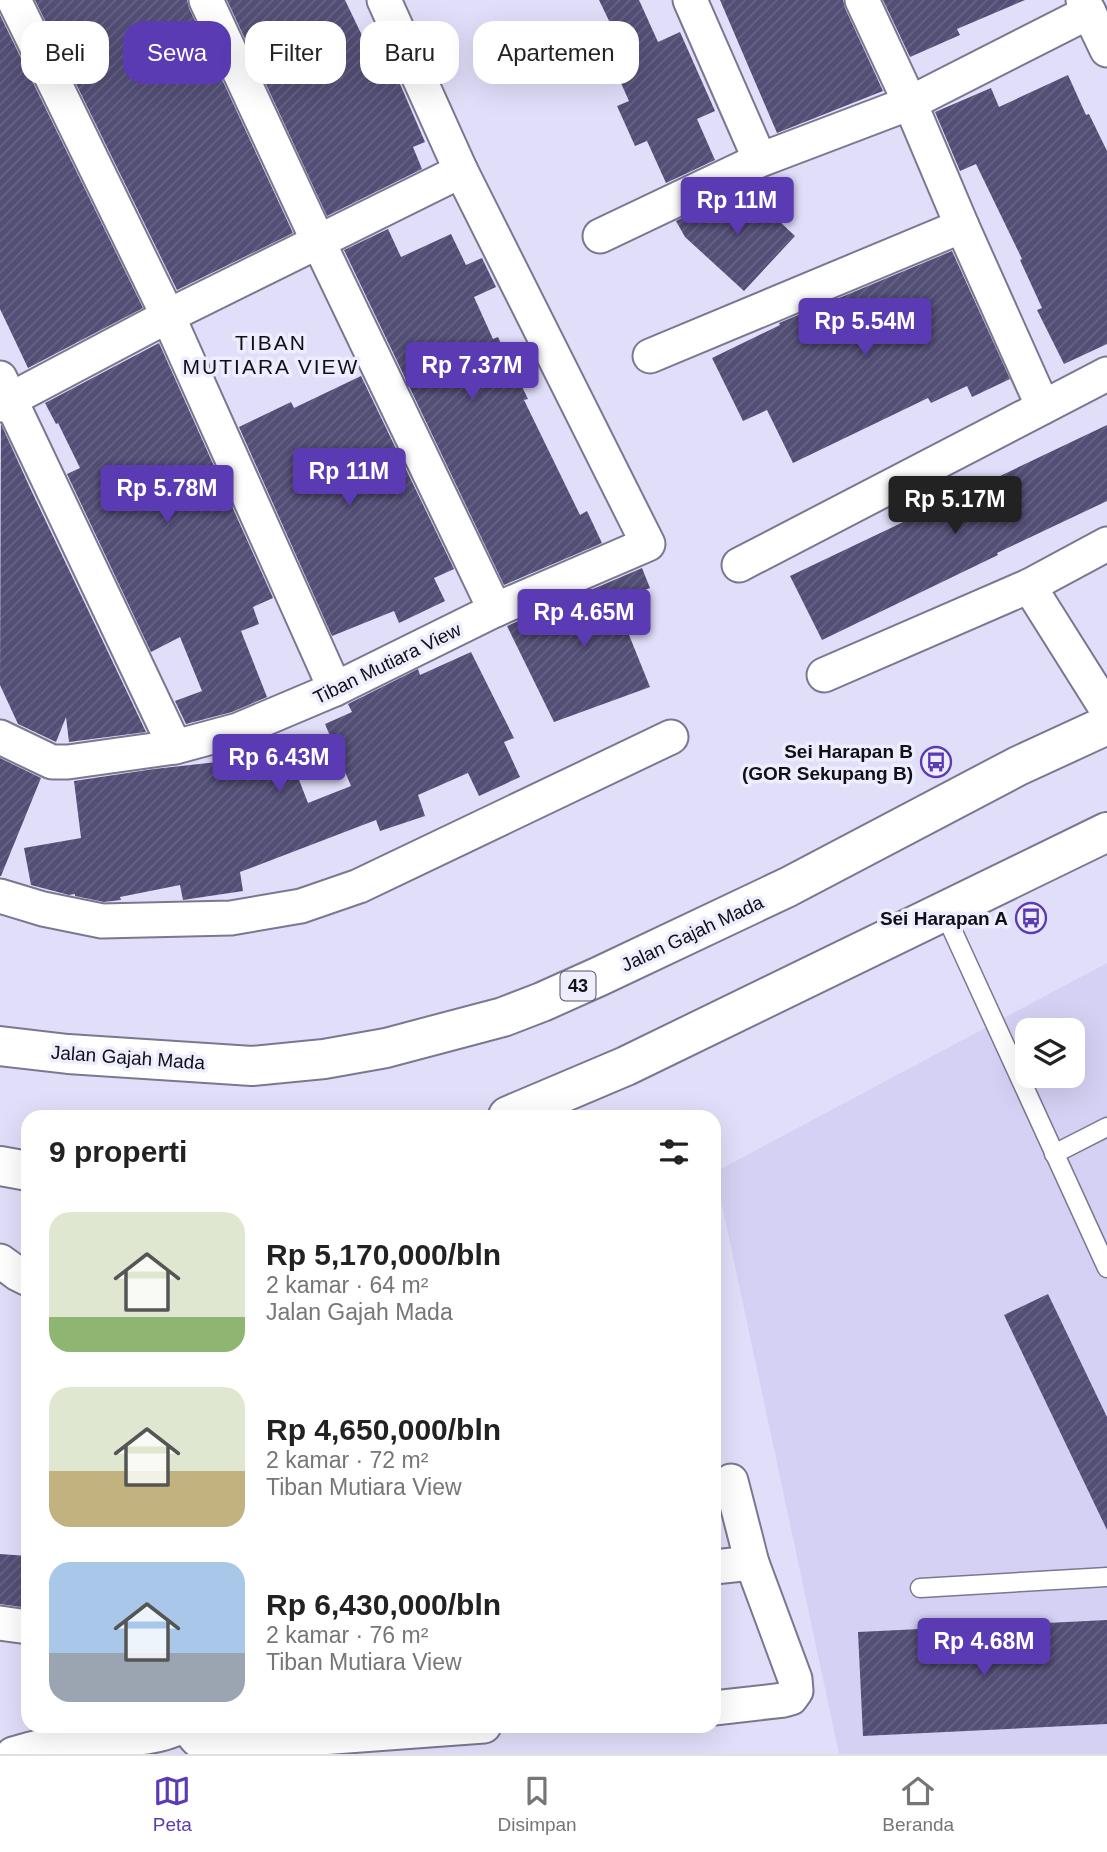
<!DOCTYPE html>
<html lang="id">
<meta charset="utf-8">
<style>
:root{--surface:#fff;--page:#f6f6f6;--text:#222;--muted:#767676;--line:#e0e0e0;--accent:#5b3bb3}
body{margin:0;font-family:Arial,sans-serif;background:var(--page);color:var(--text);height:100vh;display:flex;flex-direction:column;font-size:26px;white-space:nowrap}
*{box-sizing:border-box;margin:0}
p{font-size:23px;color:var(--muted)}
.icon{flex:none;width:38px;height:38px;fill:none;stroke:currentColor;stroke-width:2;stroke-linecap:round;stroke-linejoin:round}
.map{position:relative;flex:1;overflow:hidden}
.details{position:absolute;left:21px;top:1110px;width:700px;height:623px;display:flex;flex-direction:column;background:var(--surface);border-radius:21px;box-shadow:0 7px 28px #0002}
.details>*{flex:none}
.top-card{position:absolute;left:21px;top:21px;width:700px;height:63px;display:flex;gap:14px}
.fabs{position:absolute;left:1015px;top:1018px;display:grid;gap:14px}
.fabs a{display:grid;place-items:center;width:70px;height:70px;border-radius:14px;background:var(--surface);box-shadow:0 7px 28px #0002;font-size:35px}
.price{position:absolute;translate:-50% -60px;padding:0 16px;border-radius:7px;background:var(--accent);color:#fff;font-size:23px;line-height:46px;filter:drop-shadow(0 2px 4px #0008)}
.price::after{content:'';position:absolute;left:50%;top:42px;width:21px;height:16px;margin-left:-10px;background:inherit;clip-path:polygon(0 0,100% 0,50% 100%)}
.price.current{background:#222;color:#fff}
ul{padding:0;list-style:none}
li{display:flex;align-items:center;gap:21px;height:175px;padding:0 28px}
li span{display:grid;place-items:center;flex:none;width:196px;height:140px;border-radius:21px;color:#555}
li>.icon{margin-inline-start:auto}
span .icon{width:84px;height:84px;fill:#fffc;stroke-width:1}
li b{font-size:30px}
h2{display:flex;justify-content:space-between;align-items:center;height:84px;padding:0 28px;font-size:30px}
.chip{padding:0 24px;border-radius:21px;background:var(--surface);box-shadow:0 7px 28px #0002;font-size:24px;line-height:63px}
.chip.current{background:var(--accent);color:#fff}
.tab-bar{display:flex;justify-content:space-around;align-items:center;height:98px;border-top:2px solid var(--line);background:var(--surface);font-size:19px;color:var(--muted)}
.tab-bar a{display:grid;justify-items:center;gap:4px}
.tab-bar .current{color:var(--accent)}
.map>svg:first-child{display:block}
</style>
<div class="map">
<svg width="1107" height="1754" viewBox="0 0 1107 1754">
<defs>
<pattern id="building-hatch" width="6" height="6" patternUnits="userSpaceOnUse" patternTransform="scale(1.75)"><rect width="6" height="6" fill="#534e76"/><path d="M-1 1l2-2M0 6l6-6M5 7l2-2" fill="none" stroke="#676384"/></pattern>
</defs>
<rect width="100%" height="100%" fill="#e1defa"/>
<path fill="#d5d1f4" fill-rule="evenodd" d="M1107 963V1754H839L715 1172ZM1027 1031H1073V1076H1027Z"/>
<g fill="url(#building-hatch)">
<polygon points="35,0 187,0 189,8 293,233 177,290"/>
<polygon points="227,0 345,0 381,75 394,70 425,142 413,147 422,169 327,216"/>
<polygon points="599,0 639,0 658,42 680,32 715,111 697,119 715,160 666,183 647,141 635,146 617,106 629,101 612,63 619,60 606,32 613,29"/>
<polygon points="720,0 843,0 845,8 883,91 777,133"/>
<polygon points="883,0 1025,0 957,29 960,35 910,57"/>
<polygon points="0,15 143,308 28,368 0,309"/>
<polygon points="1068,75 1086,115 1089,114 1107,151 1107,344 1064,364 1037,310 1042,308 1020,260 1022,259 976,164 960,171 935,112 991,88 999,107"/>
<polygon points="746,190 795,236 744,291 685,237 676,221 731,195 734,202"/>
<polygon points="388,229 401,257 451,234 466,265 482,258 496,287 474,297 493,339 498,337 528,399 524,400 580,515 587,511 602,543 504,585 344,250"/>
<polygon points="952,251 1010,379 972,397 967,386 931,403 928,398 793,463 767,410 743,421 712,358 780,325 779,323"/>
<polygon points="159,343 273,598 253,607 259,624 241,631 267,697 232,712 186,724 175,701 202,691 180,637 151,652 67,474 80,468 58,423 56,424 45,403"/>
<polygon points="361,376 454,569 434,578 445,601 399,623 394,611 332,636 239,427 291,402 294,408"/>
<polygon points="1,424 31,490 146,732 69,742 66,717 56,742 18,724 0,685"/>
<polygon points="1107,425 1107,501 997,553 998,555 822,640 790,576"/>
<polygon points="642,568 650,588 621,599 636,632 629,635 650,687 554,722 507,626"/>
<polygon points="471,652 514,738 504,742 520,777 479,796 468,773 418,795 425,816 380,831 376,820 240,872 243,891 183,900 180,885 120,897 121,900 104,902 75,896 75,894 69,895 31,885 24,848 81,838 74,781 154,769 289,754 308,803 351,786 325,724 352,712 348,704 418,669 420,675"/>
<polygon points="0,758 41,778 1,876 0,876"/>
<polygon points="1048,1294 1107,1417 1107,1530 1004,1315"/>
<polygon points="0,1554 28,1556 28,1608 0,1604"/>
<polygon points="1107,1620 1107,1724 863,1736 858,1632"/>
</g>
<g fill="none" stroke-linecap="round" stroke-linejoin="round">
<g stroke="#7a7890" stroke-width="21">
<g id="lane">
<polyline points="944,912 1107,1268"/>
<polyline points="1054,1154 1107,1127"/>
<polyline points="920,1588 1107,1577"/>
</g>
</g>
<g stroke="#7a7890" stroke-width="37">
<g id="street">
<polyline points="14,0 168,316 335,689"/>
<polyline points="206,0 318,241 495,610"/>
<polyline points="690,0 760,160"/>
<polyline points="862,0 910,103 962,226 1043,407"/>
<polyline points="1083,0 1107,50"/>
<polyline points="600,236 760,160 910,103 1089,12"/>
<polyline points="650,356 962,226"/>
<polyline points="0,378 175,747"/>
<polyline points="0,405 168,316 461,171"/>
<polyline points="739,565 1107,374"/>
<polyline points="1029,586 1107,710"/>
<polyline points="824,675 1029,586 1107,544"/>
<polyline points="0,737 52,762 68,762 175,747 238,730 335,689 495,610 648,544 461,171 384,0"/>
<polyline points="0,896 43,909 102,921 231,918 301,906 359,886 671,737"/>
<polyline points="0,1261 18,1274 28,1279"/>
<polyline points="714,1567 752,1563"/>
<polyline points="0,1623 28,1627"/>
<polyline points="714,1708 784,1700 791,1698 796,1691 795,1679 752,1563 731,1481"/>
<path d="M188 1726C199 1746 202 1745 225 1745L484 1726"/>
<path d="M13 1754C36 1747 60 1742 84 1740 117 1738 152 1742 182 1726"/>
</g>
</g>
<g stroke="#7a7890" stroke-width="42">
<g id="highway">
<polyline points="0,1046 68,1054 252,1066 324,1059 386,1048 503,1017 542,1002 600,976 788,887 1018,766 1107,725"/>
<polyline points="508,1116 626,1066 1107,832"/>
<polyline points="0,1166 28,1171"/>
</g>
</g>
<use href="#lane" stroke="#fff" stroke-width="18"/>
<use href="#street" stroke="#fff" stroke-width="33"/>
<use href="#highway" stroke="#fff" stroke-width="38"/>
</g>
<defs>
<g id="bus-ring" transform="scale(1.575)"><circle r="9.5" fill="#eeedfe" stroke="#5b3bb3" stroke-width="1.5"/><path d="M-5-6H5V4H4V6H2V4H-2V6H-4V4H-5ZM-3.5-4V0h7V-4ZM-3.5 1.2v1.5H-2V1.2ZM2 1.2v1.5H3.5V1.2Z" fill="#5b3bb3"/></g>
</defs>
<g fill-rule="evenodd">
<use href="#bus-ring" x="936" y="762"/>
<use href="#bus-ring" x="1031" y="918"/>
</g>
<g text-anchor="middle" stroke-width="7" stroke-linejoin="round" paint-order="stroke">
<rect fill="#eeedfe" stroke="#53525e" stroke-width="2" x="560.5" y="971.5" width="35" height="29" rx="5"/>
<g font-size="18" font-weight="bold" fill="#111019">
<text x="578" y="992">43</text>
</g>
<g font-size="19" fill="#111019" stroke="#eeedfe">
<text transform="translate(387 663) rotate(-26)" y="7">Tiban Mutiara View</text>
<text transform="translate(692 933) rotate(-25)" y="7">Jalan Gajah Mada</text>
<text transform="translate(128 1057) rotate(4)" y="7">Jalan Gajah Mada</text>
</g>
<g font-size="19" font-weight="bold" fill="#111019" stroke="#eeedfe" text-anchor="end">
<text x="913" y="758">Sei Harapan B<tspan x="913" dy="22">(GOR Sekupang B)</tspan></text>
<text x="1008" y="925">Sei Harapan A</text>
</g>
<g font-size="21" letter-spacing="2" fill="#111019" stroke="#eeedfe">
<text x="271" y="350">TIBAN<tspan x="271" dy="24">MUTIARA VIEW</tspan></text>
</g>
</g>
</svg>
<div class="fabs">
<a><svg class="icon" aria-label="layers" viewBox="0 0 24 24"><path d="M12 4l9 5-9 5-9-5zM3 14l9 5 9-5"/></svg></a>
</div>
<b class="price" style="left:737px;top:237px">Rp 11M</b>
<b class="price" style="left:865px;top:358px">Rp 5.54M</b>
<b class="price" style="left:472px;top:402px">Rp 7.37M</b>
<b class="price" style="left:349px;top:508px">Rp 11M</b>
<b class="price" style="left:167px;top:525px">Rp 5.78M</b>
<b class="price current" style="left:955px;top:536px">Rp 5.17M</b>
<b class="price" style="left:584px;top:649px">Rp 4.65M</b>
<b class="price" style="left:279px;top:794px">Rp 6.43M</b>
<b class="price" style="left:984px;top:1678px">Rp 4.68M</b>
<div class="top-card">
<a class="chip">Beli</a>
<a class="chip current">Sewa</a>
<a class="chip">Filter</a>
<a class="chip">Baru</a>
<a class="chip">Apartemen</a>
</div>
<section class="details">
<h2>9 properti<svg class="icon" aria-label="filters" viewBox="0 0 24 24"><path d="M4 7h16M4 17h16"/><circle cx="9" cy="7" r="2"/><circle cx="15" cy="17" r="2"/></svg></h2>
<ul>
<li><span style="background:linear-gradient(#dfe7d0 75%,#8fb573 0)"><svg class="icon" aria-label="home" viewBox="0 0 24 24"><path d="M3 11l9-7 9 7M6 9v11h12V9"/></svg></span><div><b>Rp 5,170,000/bln</b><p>2 kamar · 64 m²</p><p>Jalan Gajah Mada</p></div></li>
<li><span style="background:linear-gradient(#dfe7d0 60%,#c2b280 0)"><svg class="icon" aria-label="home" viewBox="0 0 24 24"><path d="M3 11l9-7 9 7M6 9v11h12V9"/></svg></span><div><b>Rp 4,650,000/bln</b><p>2 kamar · 72 m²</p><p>Tiban Mutiara View</p></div></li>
<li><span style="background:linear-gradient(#a9c7e8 65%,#9aa5b1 0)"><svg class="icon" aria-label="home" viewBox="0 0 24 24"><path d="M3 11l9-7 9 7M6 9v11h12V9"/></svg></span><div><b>Rp 6,430,000/bln</b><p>2 kamar · 76 m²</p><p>Tiban Mutiara View</p></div></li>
</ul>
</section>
</div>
<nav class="tab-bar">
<a class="current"><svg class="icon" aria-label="map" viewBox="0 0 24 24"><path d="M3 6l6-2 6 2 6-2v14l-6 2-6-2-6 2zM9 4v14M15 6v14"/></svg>Peta</a>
<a><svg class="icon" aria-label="saved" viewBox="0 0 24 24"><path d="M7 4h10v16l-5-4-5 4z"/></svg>Disimpan</a>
<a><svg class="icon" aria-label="home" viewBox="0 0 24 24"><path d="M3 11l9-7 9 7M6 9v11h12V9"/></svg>Beranda</a>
</nav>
